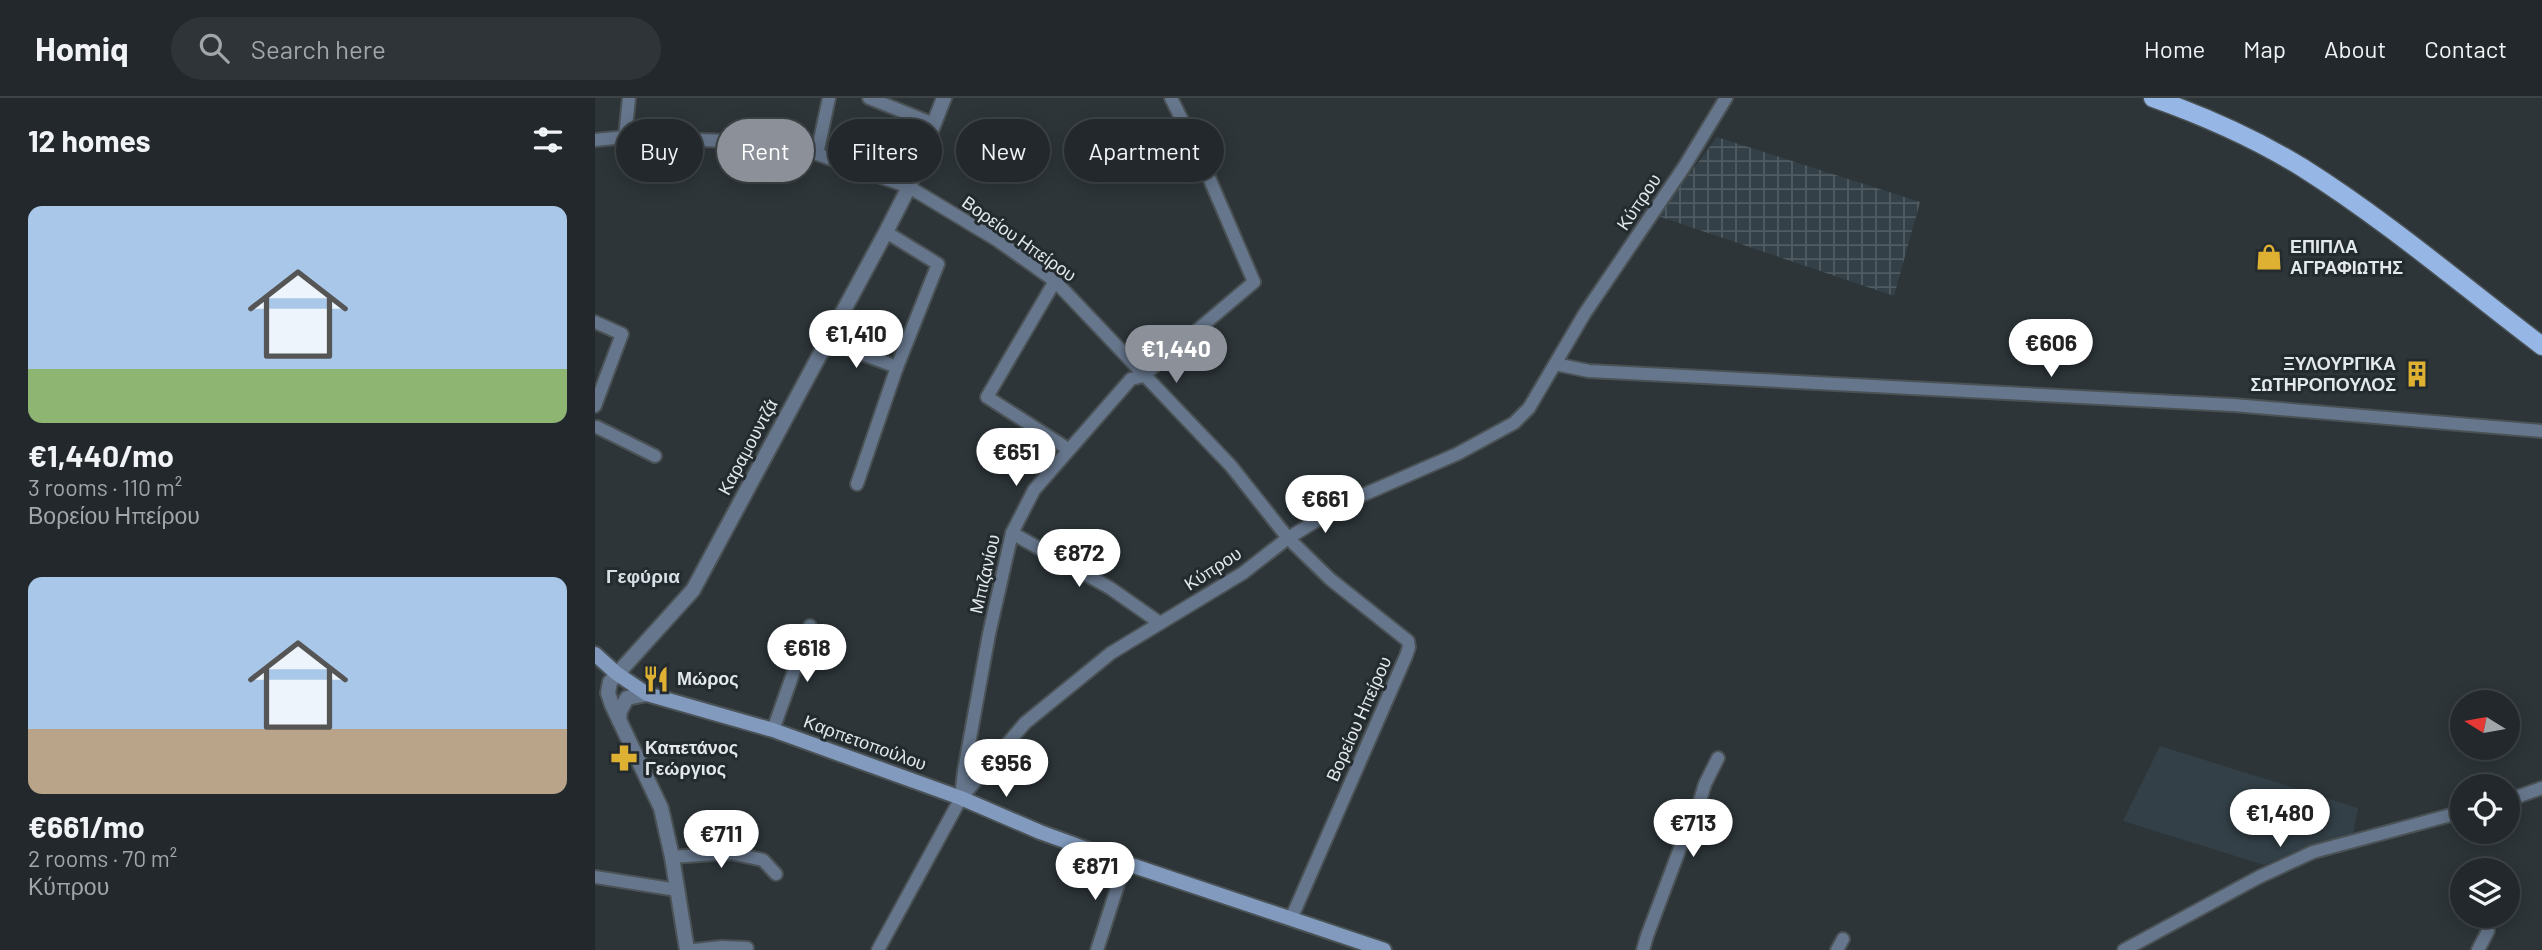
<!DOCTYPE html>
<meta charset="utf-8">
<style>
:root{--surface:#22282b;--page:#2e3437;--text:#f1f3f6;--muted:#a2a6a9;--line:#3f4447;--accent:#8c9099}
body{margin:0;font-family:Barlow,sans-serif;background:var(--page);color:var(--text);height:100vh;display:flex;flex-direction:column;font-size:26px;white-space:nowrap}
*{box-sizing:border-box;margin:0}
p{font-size:23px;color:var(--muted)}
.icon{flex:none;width:38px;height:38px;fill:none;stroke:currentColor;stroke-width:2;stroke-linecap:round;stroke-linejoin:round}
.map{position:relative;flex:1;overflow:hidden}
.details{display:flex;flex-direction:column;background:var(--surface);width:595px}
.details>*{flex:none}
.top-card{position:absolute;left:21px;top:21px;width:665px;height:63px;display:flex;gap:14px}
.needle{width:46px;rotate:281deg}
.tools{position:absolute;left:1855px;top:592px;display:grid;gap:14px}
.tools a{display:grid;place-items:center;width:70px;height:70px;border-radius:50%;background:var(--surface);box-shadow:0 4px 18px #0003,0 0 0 2px var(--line);font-size:35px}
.price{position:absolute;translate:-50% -60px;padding:0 16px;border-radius:24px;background:#fff;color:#222;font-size:23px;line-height:46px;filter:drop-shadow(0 2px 4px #0008)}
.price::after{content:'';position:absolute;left:50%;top:42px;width:21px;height:16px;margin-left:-10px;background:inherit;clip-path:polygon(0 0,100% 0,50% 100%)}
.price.on{background:var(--accent);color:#fff}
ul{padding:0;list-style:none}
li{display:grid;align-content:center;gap:14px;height:371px;padding:0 28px}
li span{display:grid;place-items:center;height:217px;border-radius:14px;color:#555}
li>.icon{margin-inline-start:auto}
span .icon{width:126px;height:126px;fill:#fffc;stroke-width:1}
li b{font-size:30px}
h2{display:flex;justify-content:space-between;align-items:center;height:84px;padding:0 28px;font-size:30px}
.pill{padding:0 24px;border-radius:32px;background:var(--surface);box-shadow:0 4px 18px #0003,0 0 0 2px var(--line);font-size:24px;line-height:63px}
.pill.on{background:var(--accent);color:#fff}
header{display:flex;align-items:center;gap:42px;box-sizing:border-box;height:98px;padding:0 35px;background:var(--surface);border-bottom:2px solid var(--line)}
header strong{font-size:33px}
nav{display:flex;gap:38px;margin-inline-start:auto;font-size:24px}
.search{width:490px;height:63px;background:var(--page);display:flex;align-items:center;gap:18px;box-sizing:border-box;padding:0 24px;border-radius:38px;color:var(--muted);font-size:26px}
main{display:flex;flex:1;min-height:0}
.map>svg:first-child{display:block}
</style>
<header>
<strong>Homiq</strong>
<div class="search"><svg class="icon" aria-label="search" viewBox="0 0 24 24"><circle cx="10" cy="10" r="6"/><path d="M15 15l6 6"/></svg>Search here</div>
<nav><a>Home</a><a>Map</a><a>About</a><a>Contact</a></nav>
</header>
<main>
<section class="details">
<h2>12 homes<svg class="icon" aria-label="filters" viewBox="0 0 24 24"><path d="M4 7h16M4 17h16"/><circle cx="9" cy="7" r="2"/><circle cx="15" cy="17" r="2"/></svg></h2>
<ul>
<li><span style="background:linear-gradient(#a9c7e8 75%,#8fb573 0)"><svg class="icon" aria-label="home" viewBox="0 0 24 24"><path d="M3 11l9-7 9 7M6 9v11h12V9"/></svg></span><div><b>€1,440/mo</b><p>3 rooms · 110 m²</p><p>Βορείου Ηπείρου</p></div></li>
<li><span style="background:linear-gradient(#a9c7e8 70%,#b9a48a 0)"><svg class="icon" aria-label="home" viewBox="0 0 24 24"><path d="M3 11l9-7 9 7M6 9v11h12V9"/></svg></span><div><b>€661/mo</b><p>2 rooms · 70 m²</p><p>Κύπρου</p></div></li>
</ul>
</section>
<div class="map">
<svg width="1947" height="852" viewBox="0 0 1947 852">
<defs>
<pattern id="industrial-grid" width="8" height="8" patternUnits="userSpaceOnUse" patternTransform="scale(1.75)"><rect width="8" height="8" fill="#334047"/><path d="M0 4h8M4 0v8" fill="none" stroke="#505c62"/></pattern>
</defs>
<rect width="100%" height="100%" fill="#2d3539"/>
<polygon fill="#334047" points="1565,648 1763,710 1758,735 1703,752 1669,767 1528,723"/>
<polygon fill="url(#industrial-grid)" points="1122,39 1325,104 1299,198 1063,118"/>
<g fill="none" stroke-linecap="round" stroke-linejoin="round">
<g stroke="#4a5255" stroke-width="16">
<g id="minor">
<polyline points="274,0 339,26"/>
<polyline points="30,39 34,0"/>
<polyline points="0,42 30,39 156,44 222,56 314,89 402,142 460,183 636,368 693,440 735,481 813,543 814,549 811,558 696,821"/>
<polyline points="222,56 234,0"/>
<polyline points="460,183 392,299 473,351"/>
<polyline points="0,224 27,236 0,308"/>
<polyline points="232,243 302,269"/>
<polyline points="960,266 994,273 1638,307 1947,333"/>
<polyline points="2,329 60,358"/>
<polyline points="262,386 302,269 343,166 291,134"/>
<polyline points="417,435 515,490 565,525"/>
<polyline points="178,632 215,528"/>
<polyline points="366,700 369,673 394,536 417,435 439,392 536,281 548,278 659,184 603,54 576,0"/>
<polyline points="1913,702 1947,690"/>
<polyline points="77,759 135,755 168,762 181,776"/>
<polyline points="0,779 82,792"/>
<polyline points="100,852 126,849 152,850"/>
<polyline points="283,852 366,700 430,625 516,555 648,475 693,440 754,403 862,356 919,325 934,310 990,215 1089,69 1131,0"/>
<polyline points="502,852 530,765"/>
<polyline points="1048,852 1052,838 1093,729 1100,719 1110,686 1123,660"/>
<polyline points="1242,852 1248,841"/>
<polyline points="1529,852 1664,779 1718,754 1867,714"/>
<polyline points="1883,852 1893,833"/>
</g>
</g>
<g stroke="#4a5255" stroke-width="18">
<g id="tertiary">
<polyline points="24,622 25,613 32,600 52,596"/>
<polyline points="92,852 77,759 66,710 17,607 13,595 15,584 98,492 291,134 314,89 349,0"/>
</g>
</g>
<g stroke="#4a5255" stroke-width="18">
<polyline id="secondary" points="0,556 21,575 52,596 178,632 366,700 445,734 530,765 789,852"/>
</g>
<g stroke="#4a5255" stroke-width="21">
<path id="primary" d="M1558 0C1609 18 1661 41 1708 70 1792 123 1868 188 1947 248"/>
</g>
<use href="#minor" stroke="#66768c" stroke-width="12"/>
<use href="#tertiary" stroke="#66768c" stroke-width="14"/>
<use href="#secondary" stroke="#819abe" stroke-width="14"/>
<use href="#primary" stroke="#96b7e5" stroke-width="18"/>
</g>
<defs>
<g id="shop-bare" transform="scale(2.1)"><path d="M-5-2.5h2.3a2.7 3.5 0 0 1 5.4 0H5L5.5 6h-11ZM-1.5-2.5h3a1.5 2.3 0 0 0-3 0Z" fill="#dfb133" stroke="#242b2f" stroke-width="2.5" paint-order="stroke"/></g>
<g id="building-bare" transform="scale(2.1)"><path d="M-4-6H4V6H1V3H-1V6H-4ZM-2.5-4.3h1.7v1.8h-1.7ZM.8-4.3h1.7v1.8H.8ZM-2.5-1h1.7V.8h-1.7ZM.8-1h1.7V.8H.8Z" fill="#dfb133" stroke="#242b2f" stroke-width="2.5" paint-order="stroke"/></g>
<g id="restaurant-bare" transform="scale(2.1)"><path d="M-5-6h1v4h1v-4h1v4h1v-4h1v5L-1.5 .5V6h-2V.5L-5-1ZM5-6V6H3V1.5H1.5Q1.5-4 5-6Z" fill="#dfb133" stroke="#242b2f" stroke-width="2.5" paint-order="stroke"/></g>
<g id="pharmacy-bare" transform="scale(2.1)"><path d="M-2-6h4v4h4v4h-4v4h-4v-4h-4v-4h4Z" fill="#dfb133" stroke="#242b2f" stroke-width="2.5" paint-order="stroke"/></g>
</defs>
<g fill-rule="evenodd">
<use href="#shop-bare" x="1674" y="159"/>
<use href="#building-bare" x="1822" y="276"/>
<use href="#restaurant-bare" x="61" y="581"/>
<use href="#pharmacy-bare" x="29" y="660"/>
</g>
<g text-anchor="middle" stroke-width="6" stroke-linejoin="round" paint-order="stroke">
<g font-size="18" fill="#e3e8ea" stroke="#242b2f">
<text transform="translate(1044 104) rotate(-56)" y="6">Κύπρου</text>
<text transform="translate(424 141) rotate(35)" y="6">Βορείου Ηπείρου</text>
<text transform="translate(153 349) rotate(-62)" y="6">Καραμουντζά</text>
<text transform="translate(618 471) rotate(-33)" y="6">Κύπρου</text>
<text transform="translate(390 476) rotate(-77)" y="6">Μπιζανίου</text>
<text transform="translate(764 621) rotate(-66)" y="6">Βορείου Ηπείρου</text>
<text transform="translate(270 645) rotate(20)" y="6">Καρπετοπούλου</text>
</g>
<g font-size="18" font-weight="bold" fill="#e3e8ea" stroke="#242b2f" text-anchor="start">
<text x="1695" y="155">ΕΠΙΠΛΑ<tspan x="1695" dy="21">ΑΓΡΑΦΙΩΤΗΣ</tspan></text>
<text x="1801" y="272" text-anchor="end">ΞΥΛΟΥΡΓΙΚΑ<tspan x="1801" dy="21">ΣΩΤΗΡΟΠΟΥΛΟΣ</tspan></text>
<text x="82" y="587">Μώρος</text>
<text x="50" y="656">Καπετάνος<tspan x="50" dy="21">Γεώργιος</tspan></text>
</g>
<g font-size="19" font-weight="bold" fill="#d5dfe4" stroke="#242b2f">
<text x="48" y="485">Γεφύρια</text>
</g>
</g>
</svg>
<div class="tools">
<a><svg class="needle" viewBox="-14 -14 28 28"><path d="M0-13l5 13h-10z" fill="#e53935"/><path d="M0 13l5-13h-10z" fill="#a2a6a9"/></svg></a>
<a><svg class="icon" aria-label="locate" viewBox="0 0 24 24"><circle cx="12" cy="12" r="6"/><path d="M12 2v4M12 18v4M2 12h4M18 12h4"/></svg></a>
<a><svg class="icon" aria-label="layers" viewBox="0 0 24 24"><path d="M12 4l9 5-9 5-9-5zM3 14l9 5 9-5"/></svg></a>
</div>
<b class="price" style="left:261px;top:272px">€1,410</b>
<b class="price" style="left:1456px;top:281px">€606</b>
<b class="price on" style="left:581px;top:287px">€1,440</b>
<b class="price" style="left:421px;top:390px">€651</b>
<b class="price" style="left:730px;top:437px">€661</b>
<b class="price" style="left:484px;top:491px">€872</b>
<b class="price" style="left:212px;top:586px">€618</b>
<b class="price" style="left:411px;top:701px">€956</b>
<b class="price" style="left:1685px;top:751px">€1,480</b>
<b class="price" style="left:1098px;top:761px">€713</b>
<b class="price" style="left:126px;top:772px">€711</b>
<b class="price" style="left:500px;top:804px">€871</b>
<div class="top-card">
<a class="pill">Buy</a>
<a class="pill on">Rent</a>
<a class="pill">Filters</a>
<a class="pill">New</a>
<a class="pill">Apartment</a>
</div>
</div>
</main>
